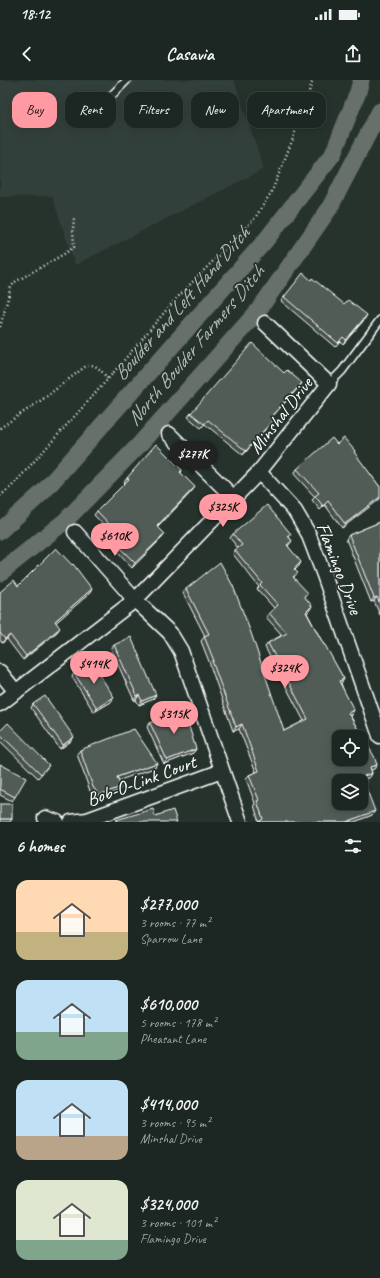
<!DOCTYPE html>
<meta charset="utf-8">
<style>
:root{--surface:#1c2622;--page:#29322f;--text:#f1f3f6;--muted:#a0a5a5;--line:#3a4340;--accent:#ff9aa2}
body{margin:0;font-family:Caveat,sans-serif;background:var(--page);color:var(--text);height:100vh;display:flex;flex-direction:column;font-size:15px;white-space:nowrap}
*{box-sizing:border-box;margin:0}
p{font-size:13px;color:var(--muted)}
.icon{flex:none;width:22px;height:22px;fill:none;stroke:currentColor;stroke-width:2;stroke-linecap:round;stroke-linejoin:round}
.map{position:relative;height:742px;overflow:hidden}
.drawer{display:flex;flex-direction:column;background:var(--surface);flex:1}
.drawer>*{flex:none}
.hud{position:absolute;left:12px;top:12px;width:356px;height:36px;display:flex;gap:8px}
.tools{position:absolute;left:332px;top:650px;display:grid;gap:8px}
.tools a{display:grid;place-items:center;width:36px;height:36px;border-radius:8px;background:var(--surface);box-shadow:0 2px 10px #0003,0 0 0 1px var(--line);font-size:20px}
.price{position:absolute;translate:-50% -34px;padding:0 9px;border-radius:14px;background:var(--accent);color:#111;font-size:13px;line-height:26px;filter:drop-shadow(0 1px 2px #0008)}
.price::after{content:'';position:absolute;left:50%;top:24px;width:12px;height:9px;margin-left:-6px;background:inherit;clip-path:polygon(0 0,100% 0,50% 100%)}
.price.selected{background:#222;color:#fff}
ul{padding:0;list-style:none}
li{display:flex;align-items:center;gap:12px;height:100px;padding:0 16px}
li span{display:grid;place-items:center;flex:none;width:112px;height:80px;border-radius:12px;color:#555}
li>.icon{margin-inline-start:auto}
span .icon{width:48px;height:48px;fill:#fffc;stroke-width:1}
li b{font-size:17px}
h2{display:flex;justify-content:space-between;align-items:center;height:48px;padding:0 16px;font-size:17px}
.tag{padding:0 14px;border-radius:12px;background:var(--surface);box-shadow:0 2px 10px #0003,0 0 0 1px var(--line);font-size:14px;line-height:36px}
.tag.selected{background:var(--accent);color:#111}
.status{display:flex;justify-content:space-between;align-items:center;height:28px;padding:0 20px;background:var(--surface);direction:ltr}
.status svg{height:11px;fill:currentColor}
header{display:flex;justify-content:space-between;align-items:center;height:52px;padding:0 16px;background:var(--surface);font-size:18px;font-weight:800}
.map>svg:first-child{display:block}
</style>
<div class="status"><b>18:12</b><svg viewBox="0 0 49 12"><path d="M0 12V9h3v3zM5 12V6h3v6zM10 12V3h3v9zM15 12V0h3v12zM26 1h20v11H26zM47 4h2v5h-2z"/></svg></div>
<header><svg class="icon" aria-label="back" viewBox="0 0 24 24"><path d="M15 5l-7 7 7 7"/></svg>Casavia<svg class="icon" aria-label="share" viewBox="0 0 24 24"><path d="M12 15V3M7 8l5-5 5 5M5 13v7h14v-7"/></svg></header>
<div class="map">
<svg width="380" height="742" viewBox="0 0 380 742">
<rect width="100%" height="100%" fill="#26332d"/>
<filter id="ink" filterUnits="userSpaceOnUse"><feTurbulence type="fractalNoise" baseFrequency=".025" numOctaves="2"/><feDisplacementMap in="SourceGraphic" scale="8" xChannelSelector="R" yChannelSelector="G"/><feConvolveMatrix kernelMatrix="1 2 1 2 8 2 1 2 1" color-interpolation-filters="sRGB"/></filter>
<g filter="url(#ink)">
<polygon fill="#333f3a" points="0,0 234,0 264,89 75,185 52,116 0,117"/>
<g fill="none" stroke-linecap="round" stroke-linejoin="round">
<g stroke="#67706c" stroke-width="17">
<polyline points="0,451 43,412 265,161 333,74 358,12 361,0"/>
<polyline points="0,493 65,441 139,365 258,231 329,129 380,31"/>
</g>
<g stroke="#fff" stroke-width="10">
<g id="lane">
<polyline points="111,16 127,0"/>
<polyline points="329,304 342,291 380,240"/>
</g>
</g>
<g stroke="#fff" stroke-width="17">
<g id="street">
<polyline points="169,354 234,418"/>
<polyline points="259,392 295,431 308,453 324,495 380,656"/>
<polyline points="75,452 135,520 170,553 181,571 240,742"/>
<polyline points="0,592 16,612"/>
<polyline points="0,624 135,520 259,392 329,304 265,243"/>
<polyline points="45,738 57,742"/>
<polyline points="71,742 87,740 222,691"/>
</g>
</g>
<g stroke="#fff" stroke-width="2.5" stroke-dasharray="1 3" stroke-linecap="butt">
<polyline points="0,247 11,207 15,202 64,174 74,167 73,148 74,138"/>
<path d="M0 348 43 319 86 286C96 282 102 292 108 299"/>
<polyline points="0,416 12,406 108,299 174,221 255,138 272,111 292,61 313,0"/>
</g>
<use href="#lane" stroke="#26332d" stroke-width="7"/>
<use href="#street" stroke="#26332d" stroke-width="14"/>
</g>
<g fill="#464f4b" stroke="#fff">
<polygon points="311,200 364,240 343,264 340,261 335,267 281,221 284,217"/>
<polygon points="284,293 302,303 299,307 271,338 273,340 270,344 243,375 205,344 201,348 188,337 191,333"/>
<polygon points="337,364 355,371 354,373 380,407 342,448 325,425 320,430 312,420 315,417 294,394 297,389"/>
<polygon points="182,390 181,393 192,411 158,447 162,458 132,488 117,472 123,465 94,435 97,431 125,403 124,402 127,398"/>
<polygon points="380,442 380,535 374,521 371,522 346,459 349,455"/>
<polygon points="233,454 291,454 289,457 292,461 288,466 299,486 295,490 294,498 304,517 312,526 309,531 307,533 324,565 344,599 341,603 352,634 350,635 377,685 374,689 371,690 372,693 370,697 365,699 367,704 365,706 372,735 354,742 259,742 254,725 255,723 246,699 249,695 256,692 239,649 233,651 210,585 210,584 201,561 205,556 183,513 186,509 284,651 304,641 265,567 268,563 282,555 266,537 269,533 274,528 257,509 259,507 233,474 235,470 238,468 230,458"/>
<polygon points="18,506 90,513 56,542 57,552 23,580 7,559 2,563 0,560 0,512"/>
<polygon points="114,565 153,619 139,625 136,620 134,620 111,569"/>
<polygon points="74,593 111,622 94,632 72,597"/>
<polygon points="33,624 71,661 60,669 31,628"/>
<polygon points="150,643 196,669 193,673 164,684 147,647"/>
<polygon points="0,651 49,685 46,689 38,698 0,661"/>
<polygon points="80,670 157,683 154,688 118,700 121,707 118,711 96,719 90,711 77,674"/>
<polygon points="0,684 15,717 12,721 0,715"/>
</g>
<g fill="#39403d" stroke="#fff">
<polygon points="367,235 364,240 343,264 346,260"/>
<polygon points="302,303 299,307 267,342 270,338"/>
<polygon points="273,340 270,344 243,375 246,371"/>
<polygon points="195,407 192,411 154,450 157,446"/>
<polygon points="380,417 380,419 342,448 345,444"/>
<polygon points="165,454 162,458 132,488 135,483"/>
<polygon points="301,482 299,486 291,493 294,489"/>
<polygon points="92,509 90,513 52,546 55,541"/>
<polygon points="377,517 374,521 371,522 374,518"/>
<polygon points="60,548 57,552 23,580 26,576"/>
<polygon points="10,555 7,559 2,563 5,559"/>
<polygon points="344,599 341,603 337,605 339,601"/>
<polygon points="139,615 136,620 134,620 137,616"/>
<polygon points="156,615 153,619 139,625 142,621"/>
<polygon points="114,617 111,622 94,632 97,628"/>
<polygon points="354,630 352,634 346,637 348,633"/>
<polygon points="242,644 239,649 233,651 236,647"/>
<polygon points="74,657 71,661 60,669 63,665"/>
<polygon points="196,669 193,673 164,684 167,680"/>
<polygon points="157,683 154,688 114,702 117,697"/>
<polygon points="377,685 374,689 367,691 370,687"/>
<polygon points="372,693 370,697 361,700 364,696"/>
<polygon points="121,707 118,711 96,719 99,715"/>
<polygon points="375,731 372,735 354,742 346,742"/>
<polygon points="0,739 12,739 10,742 0,742"/>
</g>
<g fill="#515c57" stroke="#fff" fill-rule="evenodd">
<polygon points="303,193 311,200 312,198 344,224 348,220 367,235 346,260 343,257 338,263 284,217"/>
<polygon points="252,263 284,293 287,290 302,303 270,338 273,340 246,371 208,340 204,344 191,333"/>
<polygon points="332,358 337,364 344,358 355,371 354,372 380,407 380,417 345,444 328,421 323,426 315,416 319,413 297,389"/>
<polygon points="156,364 182,390 180,392 195,407 157,446 165,454 135,483 120,468 126,462 97,431 129,399 127,398"/>
<path d="M267 425 291 454 288 456 292 461 287 465 301 482 294 489 298 493 293 497 308 513 304 516 312 526 306 532 324 565H325L344 599 339 601 354 630 348 633 374 676 377 685 370 687 372 693 364 696 367 704 365 705 375 731 346 742H260V741L263 739 257 721 259 720 249 695 259 691 242 644 236 647 212 581H214L204 556 209 554 186 509 220 482 233 506 251 553 284 651 308 639 268 563 287 553 269 533 278 525 260 505 262 503 235 470 242 465 233 454ZM339 657H361V679H339ZM339 701H361V723H339Z"/>
<polygon points="380,442 380,524 377,517 374,518 349,455"/>
<polygon points="56,468 72,485 73,484 92,509 55,541 60,548 26,576 10,555 5,559 0,553 0,512 14,500 18,506"/>
<polygon points="131,557 156,615 142,621 139,615 137,616 114,565"/>
<polygon points="91,582 114,617 97,628 74,593"/>
<polygon points="45,616 74,657 63,665 33,624"/>
<polygon points="184,630 196,669 167,680 150,643"/>
<polygon points="8,643 49,685 41,694 0,654 0,651"/>
<polygon points="134,649 157,683 117,697 121,707 99,715 93,707 80,670"/>
<polygon points="0,684 26,698 15,717 0,709"/>
<rect x="0" y="724" width="12" height="15"/>
<polygon points="153,729 155,736 173,730 177,742 117,742 116,740"/>
</g>
</g>
<g text-anchor="middle" stroke-width="3.5" stroke-linejoin="round" paint-order="stroke">
<g font-size="19" fill="#fff" stroke="#26332d">
<text transform="translate(280 335) rotate(-52)" y="7">Minshal Drive</text>
<text transform="translate(340 488) rotate(69)" y="7">Flamingo Drive</text>
<text transform="translate(141 700) rotate(-20)" y="7">Bob-O-Link Court</text>
</g>
<g font-size="20" font-style="italic" fill="#b3b8b6" stroke="#26332d">
<text transform="translate(181 223) rotate(-49)" y="7">Boulder and Left Hand Ditch</text>
<text transform="translate(195 265) rotate(-50)" y="7">North Boulder Farmers Ditch</text>
</g>
</g>
</svg>
<div class="tools">
<a><svg class="icon" aria-label="locate" viewBox="0 0 24 24"><circle cx="12" cy="12" r="6"/><path d="M12 2v4M12 18v4M2 12h4M18 12h4"/></svg></a>
<a><svg class="icon" aria-label="layers" viewBox="0 0 24 24"><path d="M12 4l9 5-9 5-9-5zM3 14l9 5 9-5"/></svg></a>
</div>
<b class="price selected" style="left:193px;top:395px">$277K</b>
<b class="price" style="left:223px;top:448px">$325K</b>
<b class="price" style="left:115px;top:477px">$610K</b>
<b class="price" style="left:94px;top:605px">$414K</b>
<b class="price" style="left:285px;top:609px">$324K</b>
<b class="price" style="left:174px;top:655px">$315K</b>
<div class="hud">
<a class="tag selected">Buy</a>
<a class="tag">Rent</a>
<a class="tag">Filters</a>
<a class="tag">New</a>
<a class="tag">Apartment</a>
</div>
</div>
<section class="drawer">
<h2>6 homes<svg class="icon" aria-label="filters" viewBox="0 0 24 24"><path d="M4 7h16M4 17h16"/><circle cx="9" cy="7" r="2"/><circle cx="15" cy="17" r="2"/></svg></h2>
<ul>
<li><span style="background:linear-gradient(#ffd9b3 65%,#c2b280 0)"><svg class="icon" aria-label="home" viewBox="0 0 24 24"><path d="M3 11l9-7 9 7M6 9v11h12V9"/></svg></span><div><b>$277,000</b><p>3 rooms · 77 m²</p><p>Sparrow Lane</p></div></li>
<li><span style="background:linear-gradient(#bfe0f5 65%,#7fa58c 0)"><svg class="icon" aria-label="home" viewBox="0 0 24 24"><path d="M3 11l9-7 9 7M6 9v11h12V9"/></svg></span><div><b>$610,000</b><p>5 rooms · 178 m²</p><p>Pheasant Lane</p></div></li>
<li><span style="background:linear-gradient(#bfe0f5 70%,#b9a48a 0)"><svg class="icon" aria-label="home" viewBox="0 0 24 24"><path d="M3 11l9-7 9 7M6 9v11h12V9"/></svg></span><div><b>$414,000</b><p>3 rooms · 95 m²</p><p>Minshal Drive</p></div></li>
<li><span style="background:linear-gradient(#dfe7d0 75%,#7fa58c 0)"><svg class="icon" aria-label="home" viewBox="0 0 24 24"><path d="M3 11l9-7 9 7M6 9v11h12V9"/></svg></span><div><b>$324,000</b><p>3 rooms · 101 m²</p><p>Flamingo Drive</p></div></li>
</ul>
</section>
